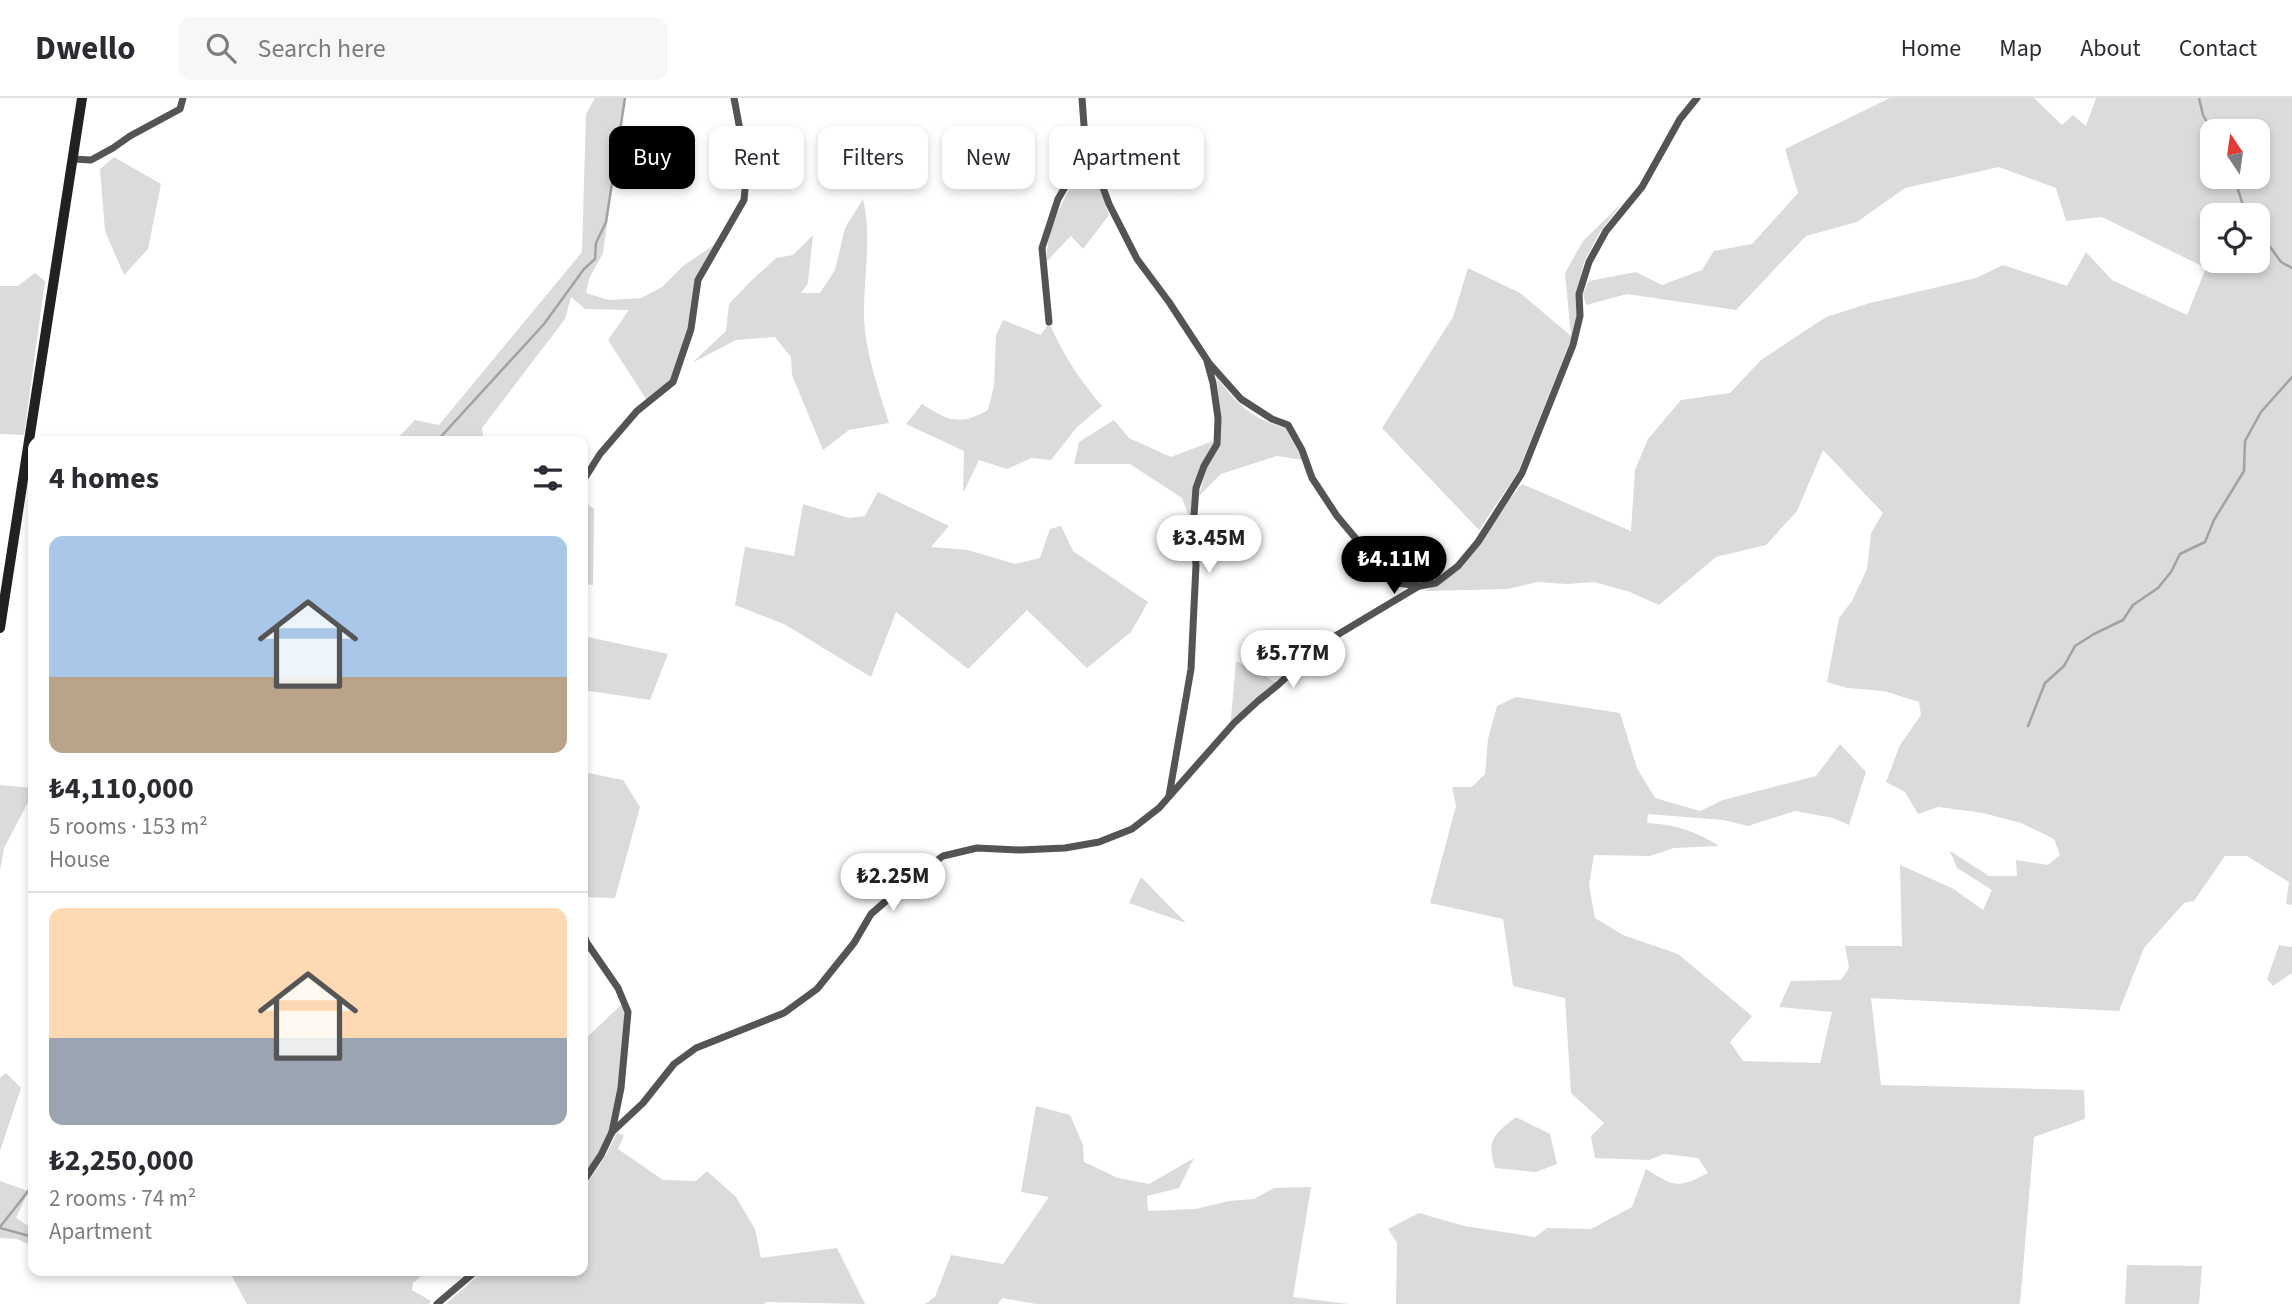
<!DOCTYPE html>
<meta charset="utf-8">
<style>
:root{--surface:#fff;--page:#f7f7f7;--text:#2b2b33;--muted:#7c7c81;--line:#e1e1e2;--accent:#000}
body{margin:0;font-family:"Source Sans 3",sans-serif;background:var(--page);color:var(--text);height:100vh;display:flex;flex-direction:column;font-size:26px;white-space:nowrap}
*{box-sizing:border-box;margin:0}
p{font-size:23px;color:var(--muted)}
.icon{flex:none;width:38px;height:38px;fill:none;stroke:currentColor;stroke-width:2;stroke-linecap:round;stroke-linejoin:round}
.map{position:relative;flex:1;overflow:hidden}
.details{position:absolute;left:28px;top:338px;width:560px;height:840px;display:flex;flex-direction:column;background:var(--surface);border-radius:14px;box-shadow:0 4px 10px #0003}
.details>*{flex:none}
.hud{position:absolute;left:609px;top:28px;width:665px;height:63px;display:flex;gap:14px}
.needle{width:46px;rotate:347deg}
.tools{position:absolute;left:2200px;top:21px;display:grid;gap:14px}
.tools a{display:grid;place-items:center;width:70px;height:70px;border-radius:14px;background:var(--surface);box-shadow:0 4px 10px #0003;font-size:35px}
.price{position:absolute;translate:-50% -60px;padding:0 16px;border-radius:24px;background:#fff;color:#222;font-size:23px;line-height:46px;filter:drop-shadow(0 2px 4px #0008)}
.price::after{content:'';position:absolute;left:50%;top:42px;width:21px;height:16px;margin-left:-10px;background:inherit;clip-path:polygon(0 0,100% 0,50% 100%)}
.price.current{background:var(--accent);color:#fff}
ul{padding:0;list-style:none}
li{display:grid;align-content:center;gap:14px;height:371px;padding:0 21px}
li+li{border-top:2px solid var(--line)}
li span{display:grid;place-items:center;height:217px;border-radius:14px;color:#555}
li>.icon{margin-inline-start:auto}
span .icon{width:126px;height:126px;fill:#fffc;stroke-width:1}
li b{font-size:30px}
h2{display:flex;justify-content:space-between;align-items:center;height:84px;padding:0 21px;font-size:30px}
.chip{padding:0 24px;border-radius:14px;background:var(--surface);box-shadow:0 4px 10px #0003;font-size:24px;line-height:63px}
.chip.current{background:var(--accent);color:#fff}
header{display:flex;align-items:center;gap:42px;box-sizing:border-box;height:98px;padding:0 35px;background:var(--surface);border-bottom:2px solid var(--line)}
header strong{font-size:33px}
nav{display:flex;gap:38px;margin-inline-start:auto;font-size:24px}
.search{width:490px;height:63px;background:var(--page);display:flex;align-items:center;gap:18px;box-sizing:border-box;padding:0 24px;border-radius:14px;color:var(--muted);font-size:26px}
.map>svg:first-child{display:block}
</style>
<header>
<strong>Dwello</strong>
<div class="search"><svg class="icon" aria-label="search" viewBox="0 0 24 24"><circle cx="10" cy="10" r="6"/><path d="M15 15l6 6"/></svg>Search here</div>
<nav><a>Home</a><a>Map</a><a>About</a><a>Contact</a></nav>
</header>
<div class="map">
<svg width="2292" height="1206" viewBox="0 0 2292 1206">
<rect width="100%" height="100%" fill="#fff"/>
<g fill="#dbdbdb" fill-rule="evenodd">
<polygon points="595,0 625,0 603,155 589,181 586,195 609,202 641,200 662,189 683,168 721,142 698,182 691,231 673,284 648,304 608,242 629,212 585,211 571,199 565,221 482,330 484,343 395,343 415,322 439,327 582,154 586,16"/>
<path d="M1890 0H2034L2062 27 2073 17 2086 28 2096 0H2292V807L2286 806 2289 784 2247 758H2225L2194 803 2184 805 2144 850 2119 913 1871 900 1881 987 2084 992 2085 1021 2034 1039 2020 1206H1396L1397 1145 1388 1131 1419 1115 1464 1128 1535 1139 1547 1130 1591 1131 1632 1109 1646 1071C1675 1089 1677 1091 1708 1075L1698 1060 1664 1056 1649 1062 1595 1060 1591 1038 1604 1025 1571 995 1565 900 1513 888 1503 821 1430 805 1456 708 1452 689H1472L1485 676 1488 641 1497 608 1516 599 1620 615 1637 670 1655 700 1700 713 1723 702 1816 678 1840 646 1866 674 1849 727 1833 720 1795 713 1748 728 1723 722 1648 716 1647 725C1674 726 1696 733 1719 748L1674 750 1650 758 1594 757 1589 787 1595 820 1623 837 1678 856 1752 918 1730 944 1743 963 1820 965 1832 914 1779 909 1791 883 1841 882 1849 870 1845 848H1902L1900 767 1952 790 1983 812 1992 792 1957 770 1950 753 1989 778H2017L2016 762 2048 767 2060 757 2054 741 2021 725 1983 715 1938 709 1918 716 1905 694 1886 684 1900 647 1921 617 1919 604 1884 593 1847 590 1827 584 1839 520 1852 503 1867 471 1871 435 1883 415 1823 352 1797 413 1766 447 1716 459 1659 507 1630 494 1594 484 1567 486 1537 484 1508 491 1425 493 1440 485 1522 386 1631 433 1635 372 1648 341 1681 302 1730 295 1761 262 1826 219 1870 205 1976 180 2003 167 2067 188 2086 154 2112 182 2187 217 2206 170 2102 119 2066 123 2056 90 1999 69 1905 90 1857 124 1806 138 1736 212 1627 196 1586 207 1583 196 1589 183 1636 174 1662 187 1702 172 1714 153 1752 146 1798 95 1785 51ZM2212 33H2258V79H2212ZM2212 117H2258V163H2212Z"/>
<polygon points="114,59 161,86 148,151 124,177 105,133 100,71"/>
<path d="M1088 59 1109 117 1083 151 1071 138 1047 163C1045 127 1071 89 1088 59Z"/>
<path d="M863 101C872 138 864 176 864 214 864 252 878 289 889 325L849 332 823 352 792 277 791 259 775 239 736 242 692 265 726 233 729 206 751 183 776 160 793 157 813 137 808 185 801 195H820L835 172 845 130Z"/>
<polygon points="1622,105 1600,134 1584,164 1576,196 1578,217 1572,239 1518,374 1479,432 1382,330 1453,219 1468,170 1520,195 1571,238 1565,175 1583,143"/>
<polygon points="35,175 45,183 24,337 0,336 0,188 18,188"/>
<path d="M1003 222 1041 237 1048 226 1051 229C1064 258 1081 284 1102 308L1077 329 1051 362 1031 360 1007 371 979 362 963 395 964 353 906 326 922 306C948 323 960 328 988 312L994 288 996 237Z"/>
<path d="M1217 280C1238 307 1251 320 1285 330L1303 362 1277 358 1221 376 1199 398 1207 369 1220 346V319Z"/>
<polygon points="1114,322 1129,340 1171,359 1213,343 1213,346 1199,371 1191,424 1182,400 1130,366 1074,366 1079,344"/>
<polygon points="878,394 949,428 931,449 968,452 1015,466 1040,460 1050,431 1061,428 1073,453 1148,504 1131,534 1087,570 1027,512 968,571 896,514 871,579 784,526 735,507 745,449 794,458 803,406 849,420 865,418"/>
<polygon points="583,403 594,411 593,487 583,486"/>
<polygon points="583,538 668,556 650,602 583,592"/>
<polygon points="1236,563 1279,586 1230,631"/>
<polygon points="583,674 623,682 640,709 615,800 583,799"/>
<polygon points="0,687 33,690 33,695 4,750 0,772"/>
<polygon points="1141,779 1186,825 1129,805"/>
<polygon points="2279,847 2292,849 2292,875 2273,888 2267,881"/>
<path d="M621 907 625 914C622 949 620 1004 608 1036 602 1051 592 1065 583 1079V943Z"/>
<polygon points="6,975 21,990 0,1053 0,980"/>
<polygon points="1036,1008 1070,1017 1083,1047 1084,1064 1118,1080 1149,1086 1194,1060 1179,1090 1147,1098 1148,1113 1196,1111 1229,1103 1254,1101 1274,1090 1311,1089 1293,1199 1349,1206 1036,1206 1002,1200 998,1206 925,1206 935,1199 951,1157 1003,1166 1049,1099 1021,1094"/>
<path d="M1516 1019 1550 1036 1557 1066 1536 1074 1495 1070C1486 1042 1494 1036 1516 1019Z"/>
<polygon points="617,1035 624,1037 618,1051 663,1082 696,1083 707,1073 736,1099 755,1131 761,1160 837,1150 865,1206 765,1204 765,1206 446,1206 483,1173 583,1172 583,1092 606,1057"/>
<polygon points="0,1083 28,1093 33,1087 33,1096 28,1094 16,1120 33,1131 33,1148 17,1141 0,1140"/>
<polygon points="2127,1167 2202,1168 2199,1206 2125,1206"/>
<polygon points="229,1173 428,1173 413,1185 412,1192 431,1203 429,1206 247,1206"/>
</g>
<g fill="none" stroke-linecap="round" stroke-linejoin="round">
<g stroke="#a2a2a2" stroke-width="2.5">
<polyline points="2199,0 2203,17 2212,33"/>
<polyline points="2234,79 2246,117"/>
<polyline points="2258,132 2281,164 2292,170"/>
<polyline points="437,343 544,226 584,171 595,161 596,145 606,124 625,0"/>
<polyline points="2028,628 2045,585 2064,568 2075,548 2094,536 2123,522 2133,507 2158,490 2171,474 2180,456 2205,444 2214,422 2244,373 2245,343 2261,314 2292,279"/>
<polyline points="0,1129 33,1087"/>
<polyline points="0,1130 33,1139"/>
</g>
<g stroke="#545454" stroke-width="7">
<polyline points="1082,0 1085,41 1109,106 1137,161 1169,204 1209,265 1241,301 1272,321 1288,327 1302,352 1312,380 1337,418 1383,473 1397,485 1420,488 1436,485 1458,468 1478,444 1522,375 1573,247 1580,218 1579,196 1589,164 1606,133 1642,89 1680,21 1697,0"/>
<polyline points="72,61 91,62 113,50 130,38 180,11 183,0"/>
<polyline points="1049,224 1042,150 1058,101 1088,50"/>
<polyline points="583,383 600,356 637,313 673,284 691,231 698,182 744,102 747,69 734,0"/>
<polyline points="1169,698 1191,571 1196,467 1193,431 1196,390 1204,368 1217,346 1218,320 1213,285 1207,263"/>
<polyline points="583,835 587,845 618,890 628,914 621,990 612,1034"/>
<polyline points="583,1084 601,1057 612,1034 643,1005 674,966 696,950 784,915 817,891 854,845 871,816 915,778 943,758 977,750 1020,752 1065,750 1099,744 1132,731 1159,710 1234,625 1258,603 1279,586 1309,557 1327,543 1419,488"/>
<polyline points="437,1206 477,1172"/>
</g>
<polyline stroke="#212121" stroke-width="10" points="0,530 82,0"/>
</g>
</svg>
<div class="tools">
<a><svg class="needle" viewBox="-14 -14 28 28"><path d="M0-13l5 13h-10z" fill="#e53935"/><path d="M0 13l5-13h-10z" fill="#7c7c81"/></svg></a>
<a><svg class="icon" aria-label="locate" viewBox="0 0 24 24"><circle cx="12" cy="12" r="6"/><path d="M12 2v4M12 18v4M2 12h4M18 12h4"/></svg></a>
</div>
<b class="price" style="left:1209px;top:477px">₺3.45M</b>
<b class="price current" style="left:1394px;top:498px">₺4.11M</b>
<b class="price" style="left:1293px;top:592px">₺5.77M</b>
<b class="price" style="left:893px;top:815px">₺2.25M</b>
<div class="hud">
<a class="chip current">Buy</a>
<a class="chip">Rent</a>
<a class="chip">Filters</a>
<a class="chip">New</a>
<a class="chip">Apartment</a>
</div>
<section class="details">
<h2>4 homes<svg class="icon" aria-label="filters" viewBox="0 0 24 24"><path d="M4 7h16M4 17h16"/><circle cx="9" cy="7" r="2"/><circle cx="15" cy="17" r="2"/></svg></h2>
<ul>
<li><span style="background:linear-gradient(#a9c7e8 65%,#b9a48a 0)"><svg class="icon" aria-label="home" viewBox="0 0 24 24"><path d="M3 11l9-7 9 7M6 9v11h12V9"/></svg></span><div><b>₺4,110,000</b><p>5 rooms · 153 m²</p><p>House</p></div></li>
<li><span style="background:linear-gradient(#ffd9b3 60%,#9aa5b1 0)"><svg class="icon" aria-label="home" viewBox="0 0 24 24"><path d="M3 11l9-7 9 7M6 9v11h12V9"/></svg></span><div><b>₺2,250,000</b><p>2 rooms · 74 m²</p><p>Apartment</p></div></li>
</ul>
</section>
</div>
